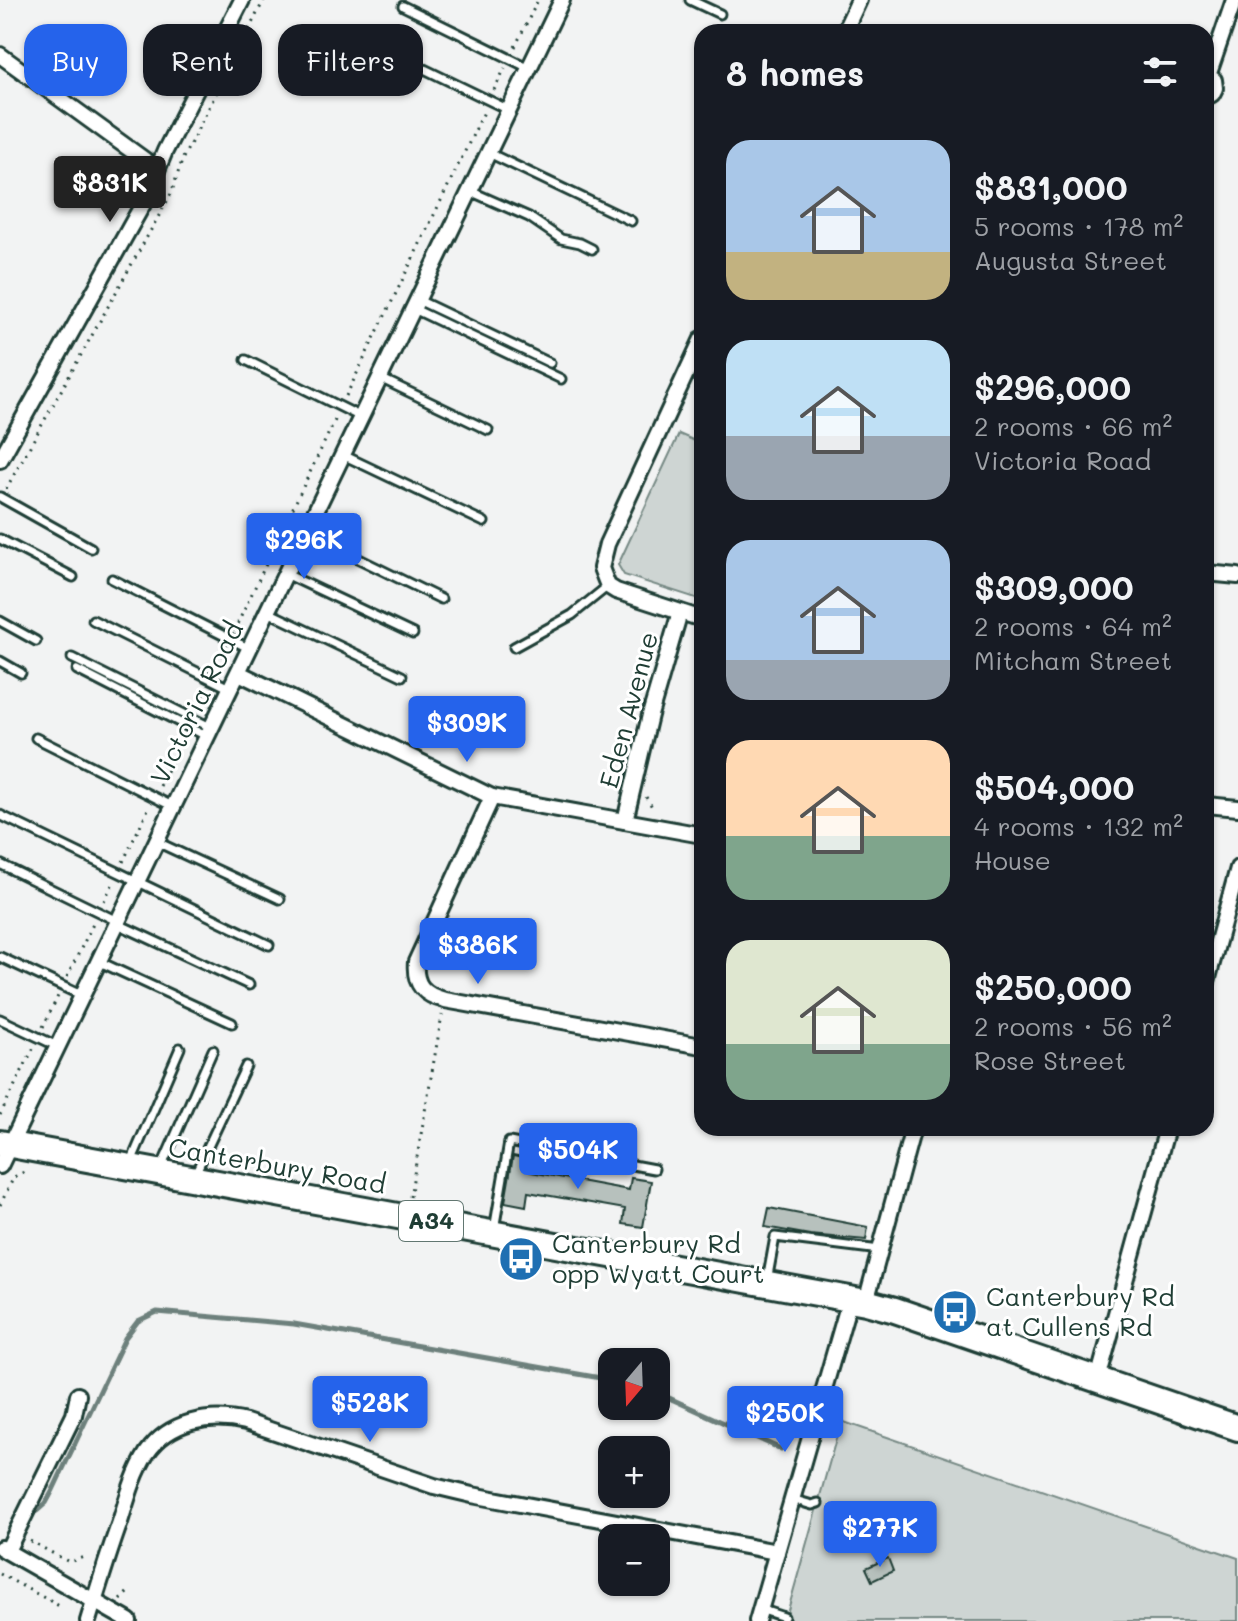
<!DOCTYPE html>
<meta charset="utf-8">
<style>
:root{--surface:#171b24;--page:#242831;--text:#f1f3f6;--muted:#9ea1a6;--accent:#2563eb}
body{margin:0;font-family:Mali,sans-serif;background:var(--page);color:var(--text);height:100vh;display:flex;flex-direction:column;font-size:30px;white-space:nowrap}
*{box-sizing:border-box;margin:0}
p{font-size:26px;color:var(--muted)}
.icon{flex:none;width:44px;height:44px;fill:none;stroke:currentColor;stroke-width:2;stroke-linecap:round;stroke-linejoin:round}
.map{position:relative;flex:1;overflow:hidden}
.drawer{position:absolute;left:694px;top:24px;width:520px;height:1112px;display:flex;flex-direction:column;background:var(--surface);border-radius:24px;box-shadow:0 2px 6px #0004}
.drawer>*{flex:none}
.top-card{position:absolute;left:24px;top:24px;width:550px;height:72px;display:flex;gap:16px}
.needle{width:52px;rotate:199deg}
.buttons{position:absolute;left:598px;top:1348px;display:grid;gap:16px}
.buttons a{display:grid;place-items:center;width:72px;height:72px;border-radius:16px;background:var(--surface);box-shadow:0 2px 6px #0004;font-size:40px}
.price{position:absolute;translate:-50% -68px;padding:0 18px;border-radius:8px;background:var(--accent);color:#fff;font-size:26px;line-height:52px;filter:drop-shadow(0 2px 4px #0008)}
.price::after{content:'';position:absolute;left:50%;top:48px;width:24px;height:18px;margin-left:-12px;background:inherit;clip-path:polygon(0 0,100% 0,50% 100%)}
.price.on{background:#222;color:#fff}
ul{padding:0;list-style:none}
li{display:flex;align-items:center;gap:24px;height:200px;padding:0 32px}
li span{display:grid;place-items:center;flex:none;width:224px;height:160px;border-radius:24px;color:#555}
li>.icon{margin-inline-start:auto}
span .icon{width:96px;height:96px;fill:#fffc;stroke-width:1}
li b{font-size:34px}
h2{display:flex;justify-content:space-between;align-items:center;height:96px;padding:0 32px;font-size:34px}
.pill{padding:0 28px;border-radius:24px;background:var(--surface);box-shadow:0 2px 6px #0004;font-size:28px;line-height:72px}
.pill.on{background:var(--accent);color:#fff}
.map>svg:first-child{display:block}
</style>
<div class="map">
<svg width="1238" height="1621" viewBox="0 0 1238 1621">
<rect width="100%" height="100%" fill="#f2f3f3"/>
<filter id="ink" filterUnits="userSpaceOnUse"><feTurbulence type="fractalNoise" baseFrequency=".0125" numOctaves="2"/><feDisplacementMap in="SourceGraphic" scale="16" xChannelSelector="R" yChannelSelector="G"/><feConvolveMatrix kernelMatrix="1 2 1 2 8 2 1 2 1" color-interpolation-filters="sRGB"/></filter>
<g filter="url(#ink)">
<g fill="#ced5d3" stroke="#768984" stroke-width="2">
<polygon points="679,434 702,444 702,600 624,575 618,565"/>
<polygon points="841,1421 1238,1558 1238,1621 785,1621"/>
</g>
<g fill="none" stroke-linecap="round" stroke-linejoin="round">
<g stroke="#6d807b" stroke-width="5">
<polyline points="656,1392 781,1449"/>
<polyline points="37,1511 46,1503 53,1490 125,1338 138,1321 157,1312 294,1324 612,1380"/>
</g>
</g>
<g fill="#b7c1bd" stroke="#1f3d34" stroke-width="2">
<polygon points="513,1156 533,1160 531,1172 629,1190 631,1178 651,1181 643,1227 623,1224 625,1209 528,1192 526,1206 505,1202"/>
<polygon points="769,1208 868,1227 866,1240 810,1235 765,1227"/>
<polygon points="888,1558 893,1571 872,1581 866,1568"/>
</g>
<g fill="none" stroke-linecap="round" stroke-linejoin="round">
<g stroke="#1f3d34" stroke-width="13">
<g id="service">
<polyline points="690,0 720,14"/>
<polyline points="403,6 529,68"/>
<polyline points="383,49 509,110"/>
<polyline points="489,153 631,221"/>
<polyline points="470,191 529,217 561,239 580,243 592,249"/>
<polyline points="418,300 550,363"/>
<polyline points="414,309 561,379"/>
<polyline points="246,360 361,417"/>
<polyline points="380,378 488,430"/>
<polyline points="343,455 484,522"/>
<polyline points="0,497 91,548"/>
<polyline points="306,533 441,599"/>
<polyline points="0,539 73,577"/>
<polyline points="286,574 413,634"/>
<polyline points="112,579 250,649"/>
<polyline points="268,612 402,676"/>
<polyline points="93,620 231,689"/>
<polyline points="0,621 36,641"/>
<polyline points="514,647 572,615 608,586"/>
<polyline points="72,658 212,728"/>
<polyline points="0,661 21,673"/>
<polyline points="77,670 208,737"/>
<polyline points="36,738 174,807"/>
<polyline points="0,815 269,945"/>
<polyline points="157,842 280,899"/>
<polyline points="0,864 119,922"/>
<polyline points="118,924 249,985"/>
<polyline points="0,957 83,996"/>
<polyline points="100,962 232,1023"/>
<polyline points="0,1019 57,1046"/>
<polyline points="131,1162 180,1048"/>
<polyline points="161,1168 213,1050"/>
<polyline points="195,1174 246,1066"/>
<polyline points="494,1230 509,1142 654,1169"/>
<polyline points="767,1281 775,1237 880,1250"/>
<polyline points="792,1499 812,1505 818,1503"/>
<polyline points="760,1609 784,1617"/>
</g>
</g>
<g stroke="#1f3d34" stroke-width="20">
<g id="minor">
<polyline points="844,32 859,0"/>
<polyline points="0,55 157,169"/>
<polyline points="1206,75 1214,80 1215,88 1212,94 1206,97"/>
<polyline points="1208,76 1234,0"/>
<polyline points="702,339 607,544 601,568 608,586 616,591 702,619"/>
<polyline points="0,460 143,204 165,151 242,0"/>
<polyline points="1206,573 1238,576"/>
<polyline points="239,673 492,797 702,835"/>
<path d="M492 797 416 962C414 984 423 995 445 1000L702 1046"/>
<polyline points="1206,805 1238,808"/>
<polyline points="625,821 650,715 680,612"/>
<polyline points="1206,985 1238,868"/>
<polyline points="0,1166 562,0"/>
<polyline points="866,1302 913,1128"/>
<polyline points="1098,1379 1167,1128"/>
<polyline points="1,1548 129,1621"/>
<polyline points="7,1551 74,1415 78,1395"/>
<path d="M88 1621C98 1588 108 1555 120 1522 127 1499 134 1473 147 1453 169 1421 210 1413 246 1422L434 1486 472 1495 777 1552"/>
<polyline points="757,1621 850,1299"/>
</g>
</g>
<g stroke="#1f3d34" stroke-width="30">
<polyline id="trunk" points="0,1143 866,1302 895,1310 1238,1428"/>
</g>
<g stroke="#1f3d34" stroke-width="3" stroke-dasharray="2 6" stroke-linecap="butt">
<polyline points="515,47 538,0"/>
<polyline points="494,90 505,68"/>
<polyline points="346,396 484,112"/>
<polyline points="6,489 171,194 183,158 264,0"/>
<polyline points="234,631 336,418"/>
<polyline points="215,671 226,649"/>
<polyline points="196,710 207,688"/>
<polyline points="160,786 184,735"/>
<polyline points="646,797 654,810"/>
<polyline points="123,862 149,807"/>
<polyline points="104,901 113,883"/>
<polyline points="67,977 94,922"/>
<polyline points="43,1027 59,994"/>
<polyline points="0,1115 33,1049"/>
<polyline points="410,1197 442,1015"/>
<polyline points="0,1205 14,1177 26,1171"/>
<polyline points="30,1541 69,1562 84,1557"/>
<polyline points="0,1574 63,1608"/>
<polyline points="120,1600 128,1592"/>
</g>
<use href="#service" stroke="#fff" stroke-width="7"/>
<use href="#minor" stroke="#fff" stroke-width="14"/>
<use href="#trunk" stroke="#fff" stroke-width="24"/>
</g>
</g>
<defs>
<g id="bus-disc" transform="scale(2.3)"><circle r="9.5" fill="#1f6fb2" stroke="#fff"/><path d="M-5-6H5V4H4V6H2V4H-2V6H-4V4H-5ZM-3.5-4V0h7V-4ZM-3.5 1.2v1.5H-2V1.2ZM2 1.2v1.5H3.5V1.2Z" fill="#fff"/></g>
</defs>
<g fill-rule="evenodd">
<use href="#bus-disc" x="521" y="1259"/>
<use href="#bus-disc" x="955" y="1312"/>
</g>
<g text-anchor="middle" stroke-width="6" stroke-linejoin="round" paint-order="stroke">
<rect fill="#fff" stroke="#627771" stroke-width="2" x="399" y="1201" width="64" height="40" rx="6"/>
<g font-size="24" font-weight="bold" fill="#1f3d34">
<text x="431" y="1229">A34</text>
</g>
<g font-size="26" fill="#1f3d34" stroke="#fff">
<text transform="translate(197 703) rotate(-64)" y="9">Victoria Road</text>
<text transform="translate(629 710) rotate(-75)" y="9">Eden Avenue</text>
<text transform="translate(277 1166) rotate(10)" y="9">Canterbury Road</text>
</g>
<g font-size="26" fill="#1f3d34" stroke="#fff" text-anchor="start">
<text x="552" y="1253">Canterbury Rd<tspan x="552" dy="30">opp Wyatt Court</tspan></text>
<text x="986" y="1306">Canterbury Rd<tspan x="986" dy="30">at Cullens Rd</tspan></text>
</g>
</g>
</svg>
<div class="buttons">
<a><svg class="needle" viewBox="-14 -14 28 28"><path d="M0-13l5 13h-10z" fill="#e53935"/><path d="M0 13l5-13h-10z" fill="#9ea1a6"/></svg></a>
<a>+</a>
<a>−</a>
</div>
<b class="price on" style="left:110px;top:224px">$831K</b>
<b class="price" style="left:304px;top:581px">$296K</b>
<b class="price" style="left:467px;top:764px">$309K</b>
<b class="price" style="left:478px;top:986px">$386K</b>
<b class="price" style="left:578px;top:1191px">$504K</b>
<b class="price" style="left:370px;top:1444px">$528K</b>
<b class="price" style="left:785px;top:1454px">$250K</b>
<b class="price" style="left:880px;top:1569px">$277K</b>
<div class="top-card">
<a class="pill on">Buy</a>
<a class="pill">Rent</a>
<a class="pill">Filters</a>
</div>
<section class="drawer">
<h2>8 homes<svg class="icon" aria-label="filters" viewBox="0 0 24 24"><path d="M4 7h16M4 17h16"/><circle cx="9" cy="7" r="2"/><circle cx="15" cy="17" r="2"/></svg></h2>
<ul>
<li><span style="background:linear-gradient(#a9c7e8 70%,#c2b280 0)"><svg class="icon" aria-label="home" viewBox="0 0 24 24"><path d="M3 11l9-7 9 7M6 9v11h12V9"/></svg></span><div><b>$831,000</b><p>5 rooms · 178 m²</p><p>Augusta Street</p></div></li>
<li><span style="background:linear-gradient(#bfe0f5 60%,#9aa5b1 0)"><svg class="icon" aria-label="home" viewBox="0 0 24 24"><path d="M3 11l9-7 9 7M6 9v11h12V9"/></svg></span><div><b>$296,000</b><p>2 rooms · 66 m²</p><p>Victoria Road</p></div></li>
<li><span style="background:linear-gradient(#a9c7e8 75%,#9aa5b1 0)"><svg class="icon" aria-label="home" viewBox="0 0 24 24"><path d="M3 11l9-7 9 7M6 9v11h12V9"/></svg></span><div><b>$309,000</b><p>2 rooms · 64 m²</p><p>Mitcham Street</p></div></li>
<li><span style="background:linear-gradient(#ffd9b3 60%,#7fa58c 0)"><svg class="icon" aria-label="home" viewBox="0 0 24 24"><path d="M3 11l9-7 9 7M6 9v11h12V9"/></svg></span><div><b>$504,000</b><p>4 rooms · 132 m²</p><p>House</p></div></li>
<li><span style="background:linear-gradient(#dfe7d0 65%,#7fa58c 0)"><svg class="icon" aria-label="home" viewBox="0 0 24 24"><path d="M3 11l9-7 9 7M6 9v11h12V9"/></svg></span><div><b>$250,000</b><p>2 rooms · 56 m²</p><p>Rose Street</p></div></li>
</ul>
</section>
</div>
